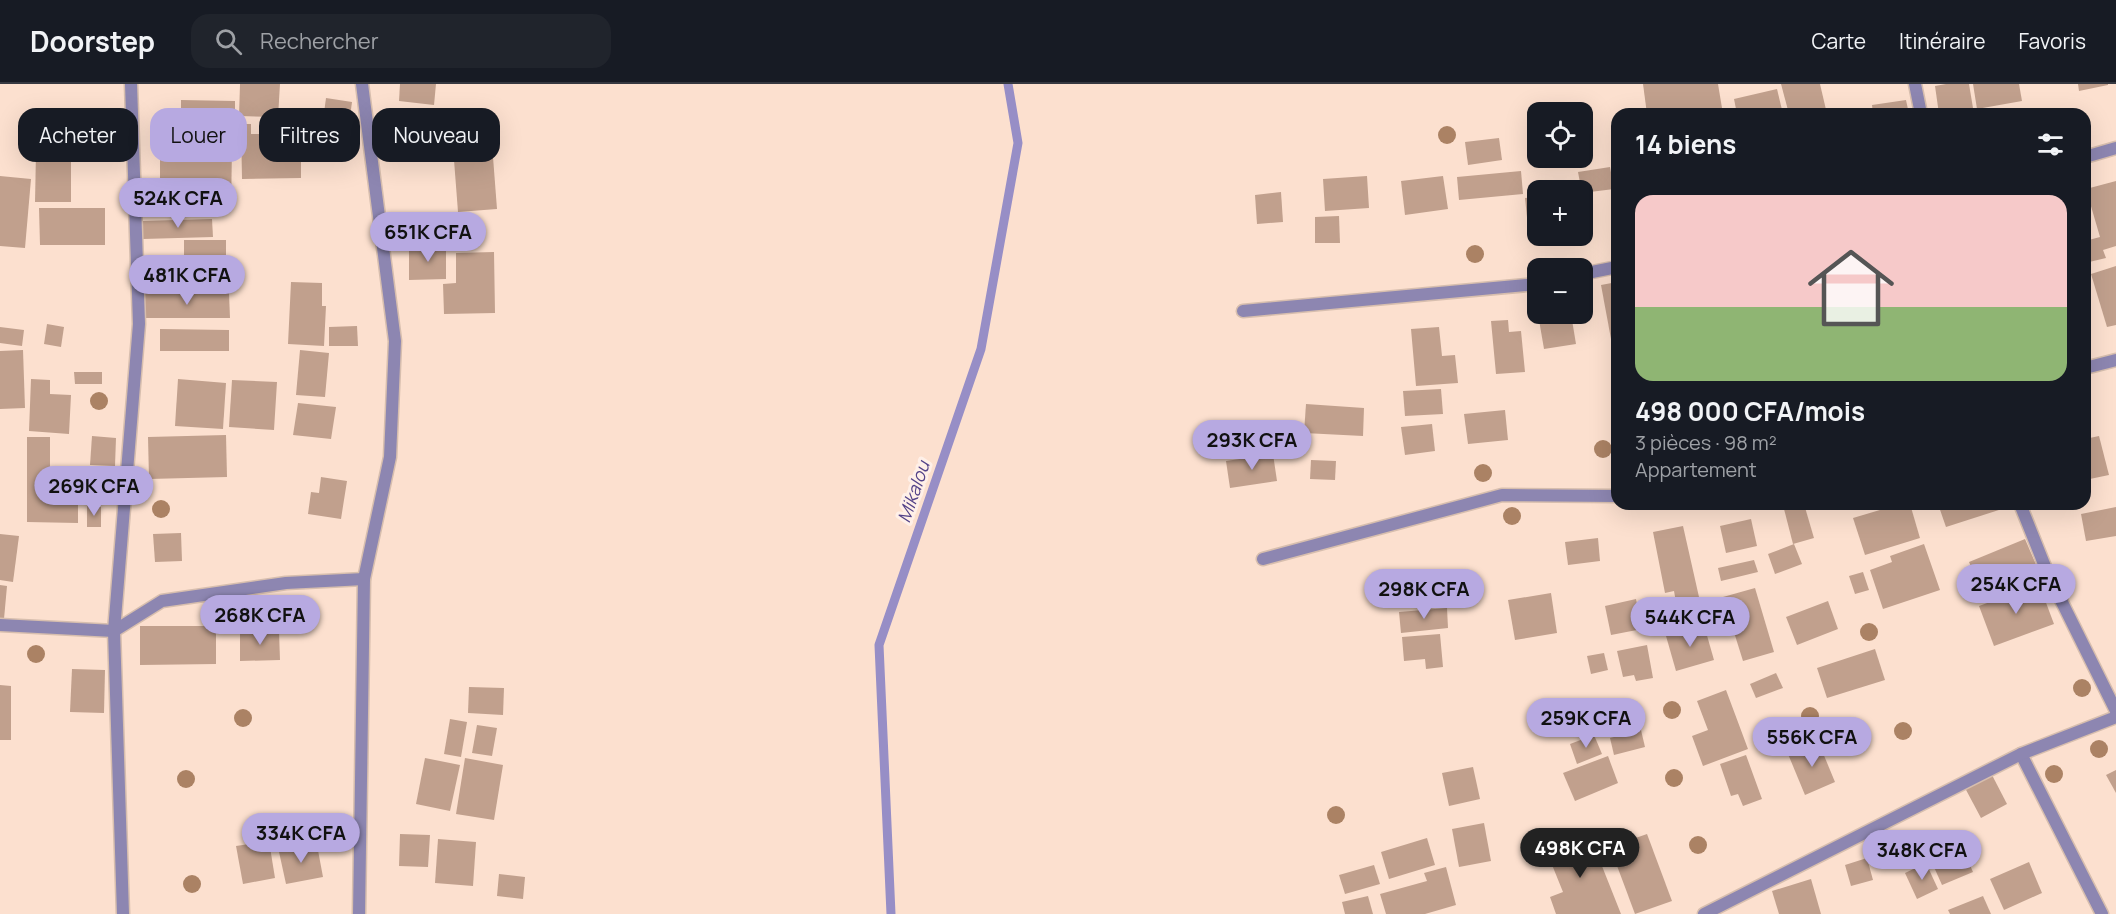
<!DOCTYPE html>
<html lang="fr">
<meta charset="utf-8">
<style>
:root{--surface:#171b24;--page:#20242c;--text:#f1f3f6;--muted:#9ea1a6;--line:#363941;--accent:#b7a9e1}
body{margin:0;font-family:Manrope,sans-serif;background:var(--page);color:var(--text);height:100vh;display:flex;flex-direction:column;font-size:22px;white-space:nowrap}
*{box-sizing:border-box;margin:0}
p{font-size:20px;color:var(--muted)}
.icon{flex:none;width:33px;height:33px;fill:none;stroke:currentColor;stroke-width:2;stroke-linecap:round;stroke-linejoin:round}
.map{position:relative;flex:1;overflow:hidden}
.side{position:absolute;left:1611px;top:24px;width:480px;height:402px;display:flex;flex-direction:column;background:var(--surface);border-radius:18px;box-shadow:0 6px 24px #0002}
.side>*{flex:none}
.banner{position:absolute;left:18px;top:24px;width:570px;height:54px;display:flex;gap:12px}
.buttons{position:absolute;left:1527px;top:18px;display:grid;gap:12px}
.buttons a{display:grid;place-items:center;width:66px;height:66px;border-radius:12px;background:var(--surface);box-shadow:0 6px 24px #0002;font-size:30px}
.price{position:absolute;translate:-50% -51px;padding:0 14px;border-radius:21px;background:var(--accent);color:#111;font-size:20px;line-height:39px;filter:drop-shadow(0 2px 3px #0008)}
.price::after{content:'';position:absolute;left:50%;top:36px;width:18px;height:14px;margin-left:-9px;background:inherit;clip-path:polygon(0 0,100% 0,50% 100%)}
.price.on{background:#222;color:#fff}
ul{padding:0;list-style:none}
li{display:grid;align-content:center;gap:12px;height:318px;padding:0 24px}
li span{display:grid;place-items:center;height:186px;border-radius:18px;color:#555}
li>.icon{margin-inline-start:auto}
span .icon{width:108px;height:108px;fill:#fffc;stroke-width:1}
li b{font-size:26px}
h2{display:flex;justify-content:space-between;align-items:center;height:72px;padding:0 24px;font-size:26px}
.tag{padding:0 21px;border-radius:18px;background:var(--surface);box-shadow:0 6px 24px #0002;font-size:21px;line-height:54px}
.tag.on{background:var(--accent);color:#111}
header{display:flex;align-items:center;gap:36px;box-sizing:border-box;height:84px;padding:0 30px;background:var(--surface);border-bottom:2px solid var(--line)}
header strong{font-size:28px}
nav{display:flex;gap:33px;margin-inline-start:auto;font-size:21px}
.search{width:420px;height:54px;background:var(--page);display:flex;align-items:center;gap:15px;box-sizing:border-box;padding:0 21px;border-radius:18px;color:var(--muted);font-size:22px}
.map>svg:first-child{display:block}
</style>
<header>
<strong>Doorstep</strong>
<div class="search"><svg class="icon" aria-label="search" viewBox="0 0 24 24"><circle cx="10" cy="10" r="6"/><path d="M15 15l6 6"/></svg>Rechercher</div>
<nav><a>Carte</a><a>Itinéraire</a><a>Favoris</a></nav>
</header>
<div class="map">
<svg width="2116" height="830" viewBox="0 0 2116 830">
<rect width="100%" height="100%" fill="#fce0cf"/>
<g fill="none" stroke-linecap="round" stroke-linejoin="round">
<polyline stroke="#978ec6" stroke-width="9" points="891,830 879,561 981,265 1018,59 1008,0"/>
</g>
<g fill="#c1a08d">
<polygon points="240,0 280,0 278,33 239,32"/>
<polygon points="400,0 436,0 434,21 399,17"/>
<polygon points="1643,0 1718,0 1723,30 1647,30"/>
<polygon points="1781,0 1820,0 1827,30 1789,30"/>
<polygon points="1946,0 1969,0 1974,30 1939,30 1935,2"/>
<polygon points="1973,0 2019,0 2022,17 1977,25"/>
<polygon points="2078,0 2108,0 2108,1 2079,7"/>
<polygon points="1777,5 1783,30 1737,30 1734,15"/>
<polygon points="326,14 352,18 350,33 324,29"/>
<polygon points="181,16 235,17 235,58 181,58"/>
<polygon points="1906,16 1909,30 1873,30 1872,21"/>
<polygon points="448,26 448,65 389,65 388,27"/>
<polygon points="241,40 251,40 251,50 301,50 301,94 242,95"/>
<polygon points="1582,41 1591,41 1592,74 1582,74"/>
<polygon points="1499,54 1502,76 1468,81 1465,58"/>
<polygon points="160,61 232,62 231,126 160,125"/>
<polygon points="36,69 71,69 71,118 35,118"/>
<polygon points="493,73 497,125 458,128 454,76"/>
<polygon points="1610,83 1614,105 1582,109 1578,88"/>
<polygon points="1521,87 1523,110 1459,116 1457,93"/>
<polygon points="0,92 31,95 25,164 0,162"/>
<polygon points="1367,92 1369,124 1325,127 1323,95"/>
<polygon points="1443,92 1448,125 1405,131 1401,97"/>
<polygon points="2116,97 2116,162 2103,166 2106,174 2085,179 2085,157 2100,153 2086,105"/>
<polygon points="1281,108 1283,138 1257,140 1255,111"/>
<polygon points="1538,113 1538,141 1528,143 1525,114"/>
<polygon points="39,124 105,124 105,161 40,161"/>
<polygon points="1339,132 1340,159 1315,159 1315,133"/>
<polygon points="212,135 213,153 143,155 142,137"/>
<rect x="184" y="156" width="42" height="48"/>
<polygon points="446,162 446,195 409,196 409,163"/>
<polygon points="494,168 495,229 444,230 443,200 456,199 456,169"/>
<polygon points="2116,182 2116,241 2107,243 2091,190"/>
<polygon points="291,198 322,199 322,222 326,222 324,262 288,260"/>
<polygon points="1617,198 1617,254 1611,255 1601,201"/>
<polygon points="144,209 229,209 230,234 144,234"/>
<polygon points="1538,230 1571,230 1576,260 1544,265"/>
<polygon points="1508,236 1509,248 1521,247 1525,288 1496,290 1491,237"/>
<polygon points="47,240 64,243 61,263 44,260"/>
<polygon points="357,242 358,262 329,262 329,243"/>
<polygon points="0,243 24,246 22,262 0,259"/>
<polygon points="1439,243 1442,272 1455,271 1458,299 1416,302 1411,245"/>
<polygon points="160,245 229,246 229,267 160,267"/>
<polygon points="23,266 25,324 0,325 0,267"/>
<polygon points="300,266 329,269 325,313 296,311"/>
<polygon points="74,288 102,288 102,300 75,300"/>
<polygon points="31,295 50,296 50,310 71,311 69,350 29,347"/>
<polygon points="178,295 226,299 223,345 175,342"/>
<polygon points="232,296 277,298 274,346 229,343"/>
<polygon points="1441,305 1443,330 1405,332 1403,307"/>
<polygon points="298,319 336,323 331,355 293,351"/>
<polygon points="1306,320 1364,324 1363,352 1304,349"/>
<polygon points="1505,326 1508,356 1468,360 1464,330"/>
<polygon points="1432,340 1435,367 1405,371 1401,343"/>
<polygon points="226,351 227,393 149,395 148,353"/>
<polygon points="92,352 116,354 115,382 90,381"/>
<polygon points="2099,352 2109,391 2085,396 2085,355"/>
<polygon points="27,353 50,353 50,392 78,393 78,439 27,438"/>
<polygon points="1273,370 1277,397 1230,404 1226,377"/>
<polygon points="1311,376 1336,377 1335,396 1310,395"/>
<polygon points="321,393 347,397 341,435 308,430 311,408 319,409"/>
<polygon points="1804,420 1814,454 1793,460 1784,425"/>
<polygon points="1900,420 1910,420 1920,454 1865,471 1853,434"/>
<polygon points="1938,420 2000,420 2002,425 1946,443"/>
<polygon points="87,422 101,423 101,443 87,443"/>
<polygon points="2116,423 2116,452 2086,457 2081,430"/>
<polygon points="1751,435 1757,462 1726,469 1720,442"/>
<polygon points="1683,442 1699,513 1676,518 1674,507 1665,509 1653,448"/>
<polygon points="181,449 182,477 155,478 153,450"/>
<polygon points="0,450 19,452 13,498 0,496"/>
<polygon points="1598,454 1600,477 1568,481 1565,458"/>
<polygon points="2025,455 2038,485 1982,508 1969,478"/>
<polygon points="1794,460 1802,480 1775,490 1768,470"/>
<polygon points="1924,460 1940,506 1883,525 1870,486 1892,478 1890,472"/>
<polygon points="1754,476 1758,488 1721,497 1718,484"/>
<polygon points="1863,488 1869,506 1855,510 1849,492"/>
<polygon points="2039,500 2054,540 1994,562 1979,522"/>
<polygon points="0,501 7,502 4,535 0,535"/>
<polygon points="1755,504 1774,568 1743,577 1723,513"/>
<polygon points="1551,509 1557,549 1515,556 1508,516"/>
<polygon points="1636,515 1642,545 1611,551 1605,522"/>
<polygon points="1828,517 1838,545 1797,561 1786,533"/>
<polygon points="1447,524 1448,544 1401,549 1399,528"/>
<polygon points="1704,541 1714,576 1676,587 1666,552"/>
<polygon points="140,542 216,542 216,580 140,581"/>
<polygon points="279,547 280,576 240,577 240,548"/>
<polygon points="1440,550 1443,583 1426,585 1425,575 1404,577 1402,553"/>
<polygon points="1647,561 1653,594 1636,597 1634,591 1623,593 1617,567"/>
<polygon points="1875,565 1885,596 1827,614 1817,584"/>
<polygon points="1604,569 1608,586 1591,590 1587,572"/>
<polygon points="72,585 105,586 104,629 70,628"/>
<polygon points="1776,589 1783,604 1756,614 1750,600"/>
<polygon points="0,601 11,602 11,656 0,656"/>
<polygon points="469,603 504,604 503,631 468,629"/>
<polygon points="1726,606 1748,665 1703,682 1692,652 1708,646 1697,617"/>
<polygon points="450,635 467,638 461,673 444,670"/>
<polygon points="477,641 497,644 492,672 472,669"/>
<polygon points="1641,646 1645,663 1614,671 1610,654"/>
<polygon points="1594,651 1602,670 1577,680 1570,660"/>
<polygon points="1818,657 1835,698 1805,711 1788,670"/>
<polygon points="1746,671 1762,715 1743,722 1738,710 1731,712 1720,680"/>
<polygon points="1608,672 1618,699 1575,717 1563,689"/>
<polygon points="425,674 460,681 450,727 416,720"/>
<polygon points="465,674 503,681 494,736 456,730"/>
<polygon points="1473,683 1480,715 1449,722 1442,689"/>
<polygon points="2116,686 2116,709 2106,691"/>
<polygon points="1992,691 2007,720 1981,734 1965,704"/>
<polygon points="1484,739 1491,777 1459,783 1452,745"/>
<polygon points="1579,748 1589,770 1596,767 1621,830 1556,830 1550,813 1563,808 1544,761"/>
<polygon points="1956,749 1973,788 1942,801 1925,763"/>
<polygon points="400,750 430,751 428,783 399,782"/>
<polygon points="1647,750 1672,817 1635,830 1610,763"/>
<polygon points="1427,754 1435,781 1389,795 1381,768"/>
<polygon points="438,755 476,758 473,802 435,799"/>
<polygon points="269,757 275,794 243,800 236,762"/>
<polygon points="317,761 323,793 286,800 279,768"/>
<polygon points="1867,774 1873,796 1851,802 1845,781"/>
<polygon points="2029,778 2042,809 2004,826 1990,795"/>
<polygon points="1926,779 1938,805 1917,815 1905,789"/>
<polygon points="1374,781 1380,800 1345,810 1339,791"/>
<polygon points="1446,783 1456,821 1425,830 1386,830 1380,810 1427,797 1424,789"/>
<polygon points="499,790 525,793 523,815 497,812"/>
<polygon points="1811,795 1821,830 1779,830 1772,807"/>
<polygon points="1368,812 1373,830 1345,830 1342,818"/>
<polygon points="1983,812 1991,830 1950,830 1948,826"/>
</g>
<g fill="none" stroke-linecap="round" stroke-linejoin="round">
<g stroke="#d7beae" stroke-width="15">
<g id="street">
<polyline points="1915,0 1921,30"/>
<polyline points="2085,73 2116,64"/>
<polyline points="1582,190 1617,183"/>
<polyline points="1243,227 1538,200"/>
<polyline points="2085,284 2116,276"/>
<polyline points="2020,420 2048,490 2116,627"/>
<polyline points="1263,475 1502,411 1617,412"/>
<polyline points="0,541 114,547 162,517 286,499 364,495"/>
<polyline points="2021,670 2102,830"/>
<polyline points="123,830 114,547 139,240 131,0"/>
<polyline points="359,830 364,495 390,373 395,257 362,0"/>
<polyline points="1704,830 2021,670 2116,633"/>
</g>
</g>
<use href="#street" stroke="#8d86b1" stroke-width="12"/>
</g>
<g fill="#ab8264">
<circle cx="104" cy="49" r="9"/>
<circle cx="1447" cy="51" r="9"/>
<circle cx="1475" cy="170" r="9"/>
<circle cx="99" cy="317" r="9"/>
<circle cx="1603" cy="365" r="9"/>
<circle cx="1483" cy="389" r="9"/>
<circle cx="161" cy="425" r="9"/>
<circle cx="1512" cy="432" r="9"/>
<circle cx="1869" cy="548" r="9"/>
<circle cx="36" cy="570" r="9"/>
<circle cx="2082" cy="604" r="9"/>
<circle cx="1672" cy="626" r="9"/>
<circle cx="1810" cy="632" r="9"/>
<circle cx="243" cy="634" r="9"/>
<circle cx="1903" cy="647" r="9"/>
<circle cx="2099" cy="665" r="9"/>
<circle cx="2054" cy="690" r="9"/>
<circle cx="1674" cy="694" r="9"/>
<circle cx="186" cy="695" r="9"/>
<circle cx="1336" cy="731" r="9"/>
<circle cx="1698" cy="761" r="9"/>
<circle cx="192" cy="800" r="9"/>
</g>
<g text-anchor="middle" stroke-width="6" stroke-linejoin="round" paint-order="stroke">
<g font-size="18" font-style="italic" fill="#534288" stroke="#fff0e8">
<text transform="translate(914 408) rotate(-71)" y="6">Mikalou</text>
</g>
</g>
</svg>
<div class="buttons">
<a><svg class="icon" aria-label="locate" viewBox="0 0 24 24"><circle cx="12" cy="12" r="6"/><path d="M12 2v4M12 18v4M2 12h4M18 12h4"/></svg></a>
<a>+</a>
<a>−</a>
</div>
<b class="price" style="left:178px;top:145px">524K CFA</b>
<b class="price" style="left:428px;top:179px">651K CFA</b>
<b class="price" style="left:187px;top:222px">481K CFA</b>
<b class="price" style="left:1252px;top:387px">293K CFA</b>
<b class="price" style="left:94px;top:433px">269K CFA</b>
<b class="price" style="left:2016px;top:531px">254K CFA</b>
<b class="price" style="left:1424px;top:536px">298K CFA</b>
<b class="price" style="left:260px;top:562px">268K CFA</b>
<b class="price" style="left:1690px;top:564px">544K CFA</b>
<b class="price" style="left:1586px;top:665px">259K CFA</b>
<b class="price" style="left:1812px;top:684px">556K CFA</b>
<b class="price" style="left:301px;top:780px">334K CFA</b>
<b class="price on" style="left:1580px;top:795px">498K CFA</b>
<b class="price" style="left:1922px;top:797px">348K CFA</b>
<div class="banner">
<a class="tag">Acheter</a>
<a class="tag on">Louer</a>
<a class="tag">Filtres</a>
<a class="tag">Nouveau</a>
</div>
<section class="side">
<h2>14 biens<svg class="icon" aria-label="filters" viewBox="0 0 24 24"><path d="M4 7h16M4 17h16"/><circle cx="9" cy="7" r="2"/><circle cx="15" cy="17" r="2"/></svg></h2>
<ul>
<li><span style="background:linear-gradient(#f6c9c9 60%,#8fb573 0)"><svg class="icon" aria-label="home" viewBox="0 0 24 24"><path d="M3 11l9-7 9 7M6 9v11h12V9"/></svg></span><div><b>498 000 CFA/mois</b><p>3 pièces · 98 m²</p><p>Appartement</p></div></li>
</ul>
</section>
</div>
